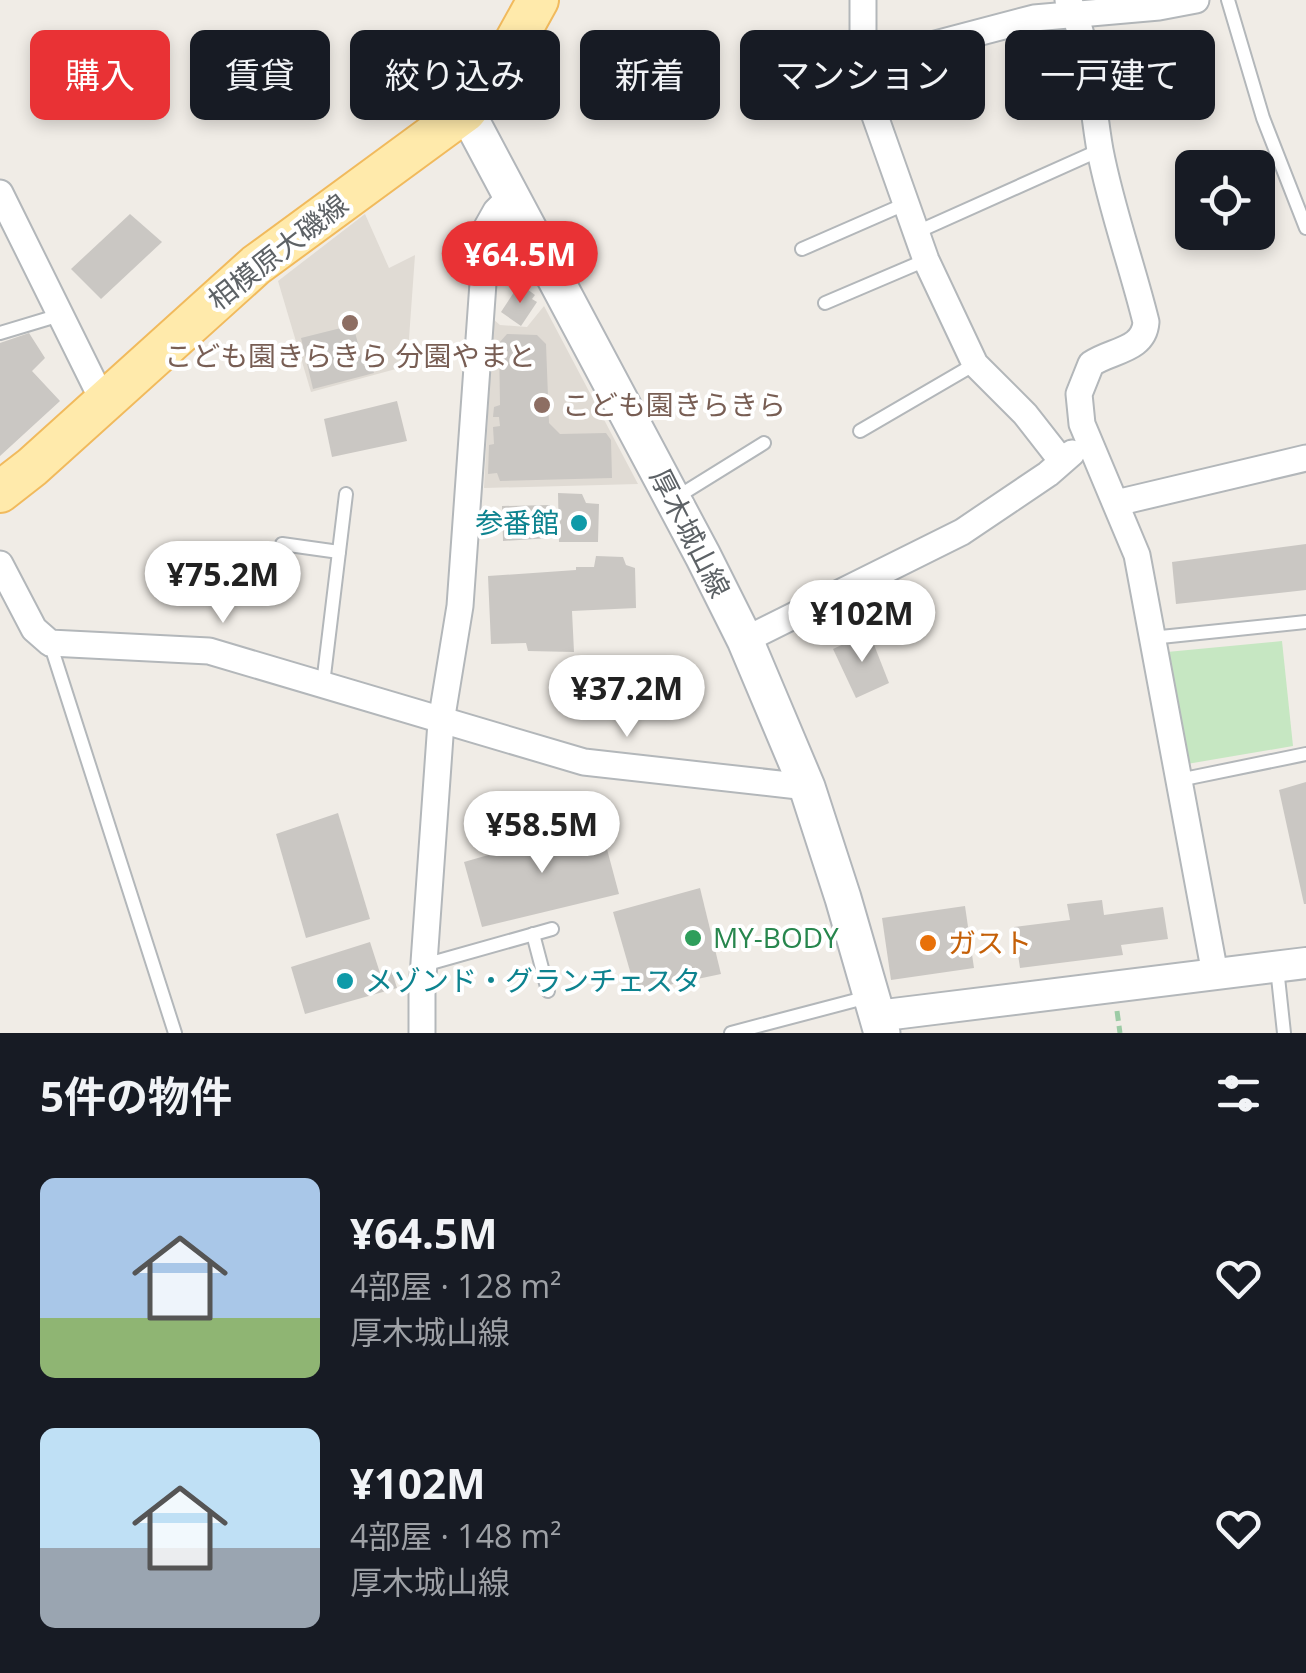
<!DOCTYPE html>
<html lang="ja">
<meta charset="utf-8">
<style>
:root{--surface:#171b24;--page:#242831;--text:#f1f3f6;--muted:#9ea1a6;--accent:#e93235}
body{margin:0;font-family:"Open Sans","Noto Sans JP",sans-serif;background:var(--page);color:var(--text);height:100vh;display:flex;flex-direction:column;font-size:38px;white-space:nowrap}
*{box-sizing:border-box;margin:0}
p{font-size:32px;color:var(--muted)}
.icon{flex:none;width:55px;height:55px;fill:none;stroke:currentColor;stroke-width:2;stroke-linecap:round;stroke-linejoin:round}
.map{position:relative;height:1033px;overflow:hidden}
.panel{display:flex;flex-direction:column;background:var(--surface);flex:1}
.panel>*{flex:none}
.top-card{position:absolute;left:30px;top:30px;width:1248px;height:90px;display:flex;gap:20px}
.fabs{position:absolute;left:1175px;top:150px;display:grid;gap:20px}
.fabs a{display:grid;place-items:center;width:100px;height:100px;border-radius:15px;background:var(--surface);box-shadow:0 5px 15px #0003;font-size:50px}
.price{position:absolute;translate:-50% -85px;padding:0 22px;border-radius:35px;background:#fff;color:#222;font-size:32px;line-height:65px;filter:drop-shadow(0 2px 5px #0008)}
.price::after{content:'';position:absolute;left:50%;top:60px;width:30px;height:22px;margin-left:-15px;background:inherit;clip-path:polygon(0 0,100% 0,50% 100%)}
.price.current{background:var(--accent);color:#fff}
ul{padding:0;list-style:none}
li{display:flex;align-items:center;gap:30px;height:250px;padding:0 40px}
li span{display:grid;place-items:center;flex:none;width:280px;height:200px;border-radius:15px;color:#555}
li>.icon{margin-inline-start:auto}
span .icon{width:120px;height:120px;fill:#fffc;stroke-width:1}
li b{font-size:42px}
h2{display:flex;justify-content:space-between;align-items:center;height:120px;padding:0 40px;font-size:42px}
.pill{padding:0 35px;border-radius:15px;background:var(--surface);box-shadow:0 5px 15px #0003;font-size:35px;line-height:90px}
.pill.current{background:var(--accent);color:#fff}
.map>svg:first-child{display:block}
</style>
<div class="map">
<svg width="1306" height="1033" viewBox="0 0 1306 1033">
<rect width="100%" height="100%" fill="#f0ece6"/>
<g fill="#e0dbd4">
<polygon points="365,214 389,268 415,255 407,366 311,392 278,281"/>
<polygon points="544,306 638,484 484,488 493,319 500,325 527,327"/>
</g>
<polygon fill="#c6e7c2" points="1282,641 1293,746 1187,764 1167,652"/>
<g fill="#cac7c3">
<polygon points="130,214 162,242 101,299 71,269"/>
<polygon points="516,289 524,293 527,289 535,295 532,299 537,302 521,326 501,312"/>
<polygon points="353,325 364,366 372,365 374,373 313,389 301,338"/>
<polygon points="29,333 45,358 32,371 60,401 0,456 0,343"/>
<polygon points="507,334 537,335 546,344 549,423 560,434 606,433 611,440 612,478 500,481 497,473 488,474 489,445 494,444 493,427 500,426 499,417 493,417 494,407 500,405 499,343"/>
<polygon points="397,401 407,441 332,457 324,419"/>
<polygon points="558,493 582,494 586,503 599,504 598,542 559,542"/>
<polygon points="550,505 550,538 503,541 502,506"/>
<polygon points="1306,544 1306,590 1176,604 1172,562"/>
<polygon points="596,556 623,557 626,565 635,568 636,608 572,611 574,652 528,651 526,643 491,644 488,576 576,570 576,567 594,567"/>
<polygon points="869,632 889,683 856,698 833,649"/>
<polygon points="1306,782 1306,904 1304,904 1279,790"/>
<polygon points="338,813 370,919 306,938 276,834"/>
<polygon points="600,823 619,894 482,927 464,862"/>
<polygon points="700,888 721,974 636,992 613,912"/>
<polygon points="1102,900 1104,915 1163,907 1168,939 1121,945 1123,955 1020,968 1014,927 1070,920 1067,904"/>
<polygon points="965,906 974,968 891,980 882,918"/>
<polygon points="370,942 380,973 391,969 397,988 305,1014 291,967"/>
</g>
<g fill="none" stroke-linecap="round" stroke-linejoin="round">
<g stroke="#b3b7ba" stroke-width="16">
<g id="service">
<polyline points="1228,0 1263,118 1306,228"/>
<polyline points="917,232 1100,150"/>
<polyline points="802,249 905,204"/>
<polyline points="825,303 926,260"/>
<polyline points="0,333 60,315"/>
<polyline points="860,431 975,364"/>
<polyline points="677,497 764,443"/>
<polyline points="282,544 339,552"/>
<polyline points="1151,638 1306,622"/>
<polyline points="50,643 175,1033"/>
<polyline points="323,684 346,494"/>
<polyline points="1179,780 1306,754"/>
<polyline points="533,934 548,991"/>
<polyline points="424,965 552,929"/>
<polyline points="1277,968 1284,1033"/>
<polyline points="731,1033 868,997"/>
</g>
</g>
<g stroke="#b3b7ba" stroke-width="29">
<g id="minor">
<polyline points="863,0 863,63 875,116 926,260 975,364 1025,414 1061,460"/>
<path d="M1068 0C1091 46 1091 100 1100 150 1111 208 1132 265 1146 322 1144 351 1111 350 1091 364L1079 394 1082 424 1137 555 1215 974"/>
<polyline points="863,63 1034,18 1159,7 1196,0"/>
<polyline points="0,193 104,403"/>
<polyline points="1116,503 1306,458"/>
<polyline points="0,564 34,629 50,643 209,651 584,762 807,787"/>
<polyline points="745,640 962,532 1048,474 1072,453"/>
<polyline points="422,1033 422,991 441,722 460,606 487,227 496,211 511,196"/>
</g>
</g>
<g stroke="#b3b7ba" stroke-width="34">
<polyline id="tertiary" points="877,1016 1306,963"/>
</g>
<g stroke="#b2b6ba" stroke-width="39">
<polyline id="secondary" points="466,111 703,556 745,640 807,787 843,898 882,1033"/>
</g>
<g stroke="#f1ba5d" stroke-width="44">
<polyline id="primary" points="0,492 32,467 256,265 466,111 502,65 538,0"/>
</g>
<polyline stroke="#9ccba5" stroke-width="5" stroke-dasharray="10 5" stroke-linecap="butt" points="1117,1011 1120,1033"/>
<use href="#service" stroke="#fff" stroke-width="12"/>
<use href="#minor" stroke="#fff" stroke-width="25"/>
<use href="#tertiary" stroke="#fff" stroke-width="30"/>
<use href="#secondary" stroke="#fff" stroke-width="35"/>
<use href="#primary" stroke="#ffeaab" stroke-width="40"/>
</g>
<g fill="#8d6e63" stroke="#fff" stroke-width="4">
<circle cx="350" cy="323" r="10"/>
<circle cx="542" cy="405" r="10"/>
</g>
<g fill="#0f9aa8" stroke="#fff" stroke-width="4">
<circle cx="579" cy="523" r="10"/>
<circle cx="345" cy="981" r="10"/>
</g>
<circle fill="#2e9e5b" stroke="#fff" stroke-width="4" cx="693" cy="938" r="10"/>
<circle fill="#e8710a" stroke="#fff" stroke-width="4" cx="928" cy="943" r="10"/>
<g text-anchor="middle" stroke-width="8" stroke-linejoin="round" paint-order="stroke">
<g font-size="28" fill="#5d6266" stroke="#fff">
<text transform="translate(278 252) rotate(-38)" y="10">相模原大磯線</text>
<text transform="translate(690 533) rotate(63)" y="10">厚木城山線</text>
</g>
<g font-size="28" fill="#785e54" stroke="#fff">
<text x="350" y="366">こども園きらきら 分園やまと</text>
<text x="562" y="415" text-anchor="start">こども園きらきら</text>
</g>
<g font-size="28" fill="#0d838f" stroke="#fff" text-anchor="end">
<text x="559" y="533">参番館</text>
<text x="365" y="991" text-anchor="start">メゾンド・グランチェスタ</text>
</g>
<g font-size="28" fill="#27864d" stroke="#fff" text-anchor="start">
<text x="713" y="948">MY-BODY</text>
</g>
<g font-size="28" fill="#c56008" stroke="#fff" text-anchor="start">
<text x="948" y="953">ガスト</text>
</g>
</g>
</svg>
<div class="fabs">
<a><svg class="icon" aria-label="locate" viewBox="0 0 24 24"><circle cx="12" cy="12" r="6"/><path d="M12 2v4M12 18v4M2 12h4M18 12h4"/></svg></a>
</div>
<b class="price current" style="left:520px;top:306px">¥64.5M</b>
<b class="price" style="left:223px;top:626px">¥75.2M</b>
<b class="price" style="left:862px;top:665px">¥102M</b>
<b class="price" style="left:627px;top:740px">¥37.2M</b>
<b class="price" style="left:542px;top:876px">¥58.5M</b>
<div class="top-card">
<a class="pill current">購入</a>
<a class="pill">賃貸</a>
<a class="pill">絞り込み</a>
<a class="pill">新着</a>
<a class="pill">マンション</a>
<a class="pill">一戸建て</a>
</div>
</div>
<section class="panel">
<h2>5件の物件<svg class="icon" aria-label="filters" viewBox="0 0 24 24"><path d="M4 7h16M4 17h16"/><circle cx="9" cy="7" r="2"/><circle cx="15" cy="17" r="2"/></svg></h2>
<ul>
<li><span style="background:linear-gradient(#a9c7e8 70%,#8fb573 0)"><svg class="icon" aria-label="home" viewBox="0 0 24 24"><path d="M3 11l9-7 9 7M6 9v11h12V9"/></svg></span><div><b>¥64.5M</b><p>4部屋 · 128 m²</p><p>厚木城山線</p></div><svg class="icon" aria-label="heart" viewBox="0 0 24 24"><path d="M12 20l-8-8c-3-5 5-10 8-4 3-6 11-1 8 4z"/></svg></li>
<li><span style="background:linear-gradient(#bfe0f5 60%,#9aa5b1 0)"><svg class="icon" aria-label="home" viewBox="0 0 24 24"><path d="M3 11l9-7 9 7M6 9v11h12V9"/></svg></span><div><b>¥102M</b><p>4部屋 · 148 m²</p><p>厚木城山線</p></div><svg class="icon" aria-label="heart" viewBox="0 0 24 24"><path d="M12 20l-8-8c-3-5 5-10 8-4 3-6 11-1 8 4z"/></svg></li>
</ul>
</section>
